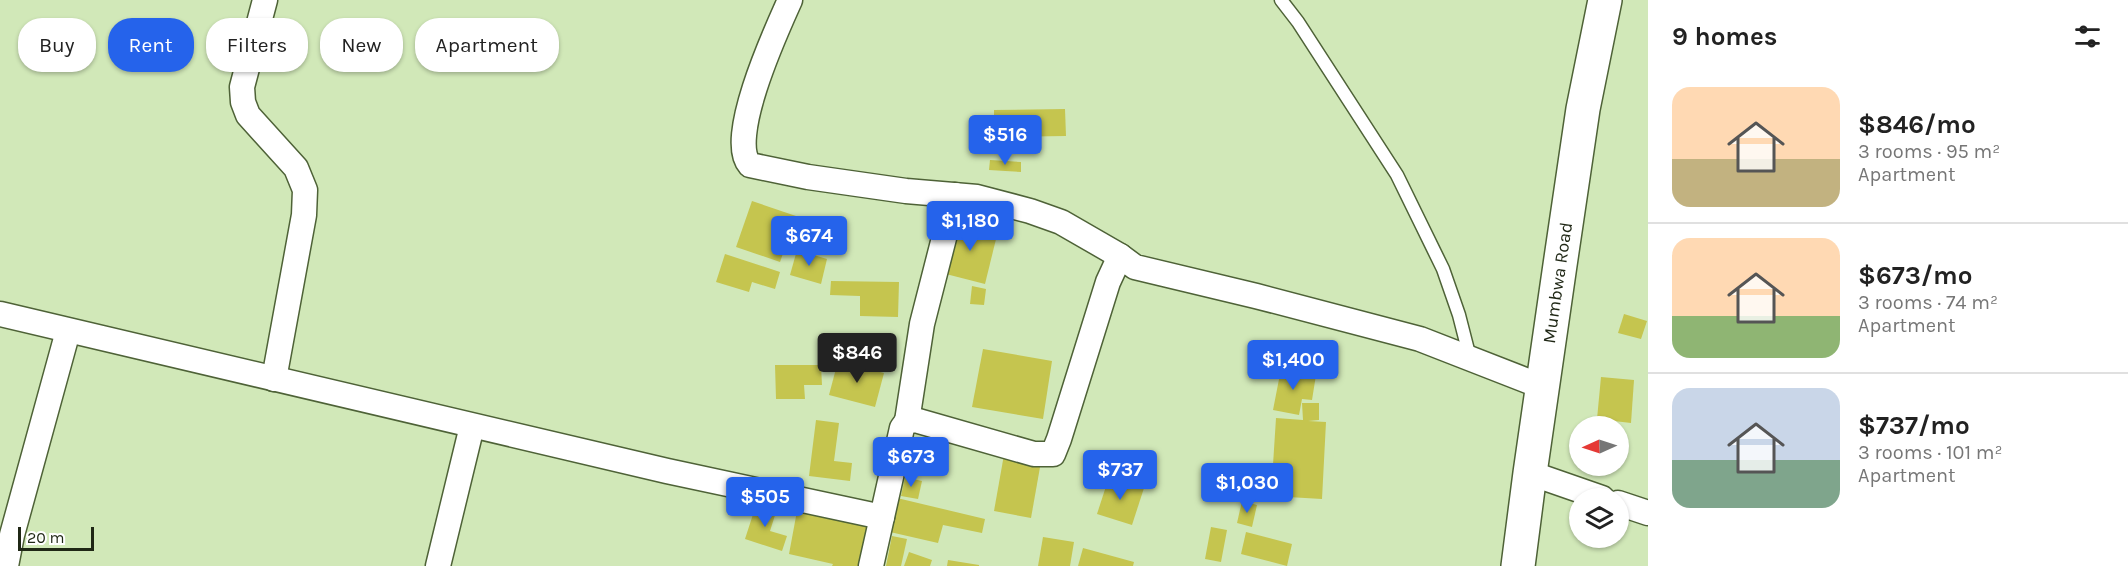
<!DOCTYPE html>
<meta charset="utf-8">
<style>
:root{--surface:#fff;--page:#f2f2f2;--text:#222;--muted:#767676;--line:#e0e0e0;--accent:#2563eb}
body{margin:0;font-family:Karla,sans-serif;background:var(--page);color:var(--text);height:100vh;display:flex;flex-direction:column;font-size:22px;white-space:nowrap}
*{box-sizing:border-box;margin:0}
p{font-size:20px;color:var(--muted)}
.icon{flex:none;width:33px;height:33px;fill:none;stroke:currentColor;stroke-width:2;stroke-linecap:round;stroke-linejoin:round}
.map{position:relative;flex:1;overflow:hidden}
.drawer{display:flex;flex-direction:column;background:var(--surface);width:480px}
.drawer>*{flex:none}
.guide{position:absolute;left:18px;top:18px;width:570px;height:54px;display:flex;gap:12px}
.needle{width:39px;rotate:267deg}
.fabs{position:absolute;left:1569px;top:416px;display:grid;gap:12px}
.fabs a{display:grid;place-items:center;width:60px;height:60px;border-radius:50%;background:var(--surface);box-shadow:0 2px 4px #0004;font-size:30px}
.scale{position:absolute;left:18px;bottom:15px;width:76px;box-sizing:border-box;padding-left:6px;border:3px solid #1f2715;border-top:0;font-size:16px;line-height:21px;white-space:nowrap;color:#1f2715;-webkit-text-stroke:4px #fff;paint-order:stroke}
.price{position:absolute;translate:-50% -51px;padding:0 14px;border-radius:6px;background:var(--accent);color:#fff;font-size:20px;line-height:39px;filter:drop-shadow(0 2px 3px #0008)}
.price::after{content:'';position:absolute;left:50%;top:36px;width:18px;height:14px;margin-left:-9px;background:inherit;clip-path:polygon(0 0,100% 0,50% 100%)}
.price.current{background:#222;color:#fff}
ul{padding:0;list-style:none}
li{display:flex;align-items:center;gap:18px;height:150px;padding:0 24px}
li+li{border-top:2px solid var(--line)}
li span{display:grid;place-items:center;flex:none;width:168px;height:120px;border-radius:18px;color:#555}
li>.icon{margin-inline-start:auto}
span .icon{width:72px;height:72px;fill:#fffc;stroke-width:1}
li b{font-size:26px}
h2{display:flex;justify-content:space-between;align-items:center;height:72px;padding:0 24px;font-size:26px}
.pill{padding:0 21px;border-radius:24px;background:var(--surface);box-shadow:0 2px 4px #0004;font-size:21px;line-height:54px}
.pill.current{background:var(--accent);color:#fff}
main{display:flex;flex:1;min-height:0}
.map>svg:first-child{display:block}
</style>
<main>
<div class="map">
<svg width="1648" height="566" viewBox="0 0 1648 566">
<rect width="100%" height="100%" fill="#d1e8b8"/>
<g fill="#c5c54f">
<polygon points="1065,109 1066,136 994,137 994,110"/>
<polygon points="990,160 1021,162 1021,172 989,170"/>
<polygon points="752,201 796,216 780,262 736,247"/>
<polygon points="955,221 998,231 985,284 942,273"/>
<polygon points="797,250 827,259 821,284 790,275"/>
<polygon points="725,254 780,272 775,289 752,282 749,292 716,282"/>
<polygon points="831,281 899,282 898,317 860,316 860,296 830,295"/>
<polygon points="972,286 986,289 984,305 970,304"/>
<polygon points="1624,314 1647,321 1641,339 1618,333"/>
<polygon points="983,349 1052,361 1043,419 972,407"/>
<polygon points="838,361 884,373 875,407 829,395"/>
<polygon points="775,365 821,365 822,385 804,385 805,399 776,399"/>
<polygon points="1281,369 1316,375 1312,400 1302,399 1299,415 1273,410"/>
<polygon points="1601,377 1634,380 1631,423 1597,419"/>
<polygon points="1302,403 1319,403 1319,420 1308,421 1326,422 1322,499 1271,496 1276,418 1303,420"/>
<polygon points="816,420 839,423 834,461 852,463 850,481 809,476"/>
<polygon points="1005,449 1042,456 1031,518 994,511"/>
<polygon points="905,477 922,481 918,499 901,496"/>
<polygon points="1109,477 1144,488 1132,525 1097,514"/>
<polygon points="897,498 985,519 982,533 943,525 938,543 890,532"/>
<polygon points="1242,501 1257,505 1252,527 1237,523"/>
<polygon points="757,502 777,509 770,531 787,536 782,551 745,539"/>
<polygon points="797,511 867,525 858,566 832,566 833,564 789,554"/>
<polygon points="1211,527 1227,530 1221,562 1205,559"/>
<polygon points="1246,532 1292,544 1287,566 1241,554"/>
<polygon points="892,536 907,539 901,566 886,566"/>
<polygon points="1043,537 1074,542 1070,566 1038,566"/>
<polygon points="1083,548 1134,562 1133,566 1078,566"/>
<polygon points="909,552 932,560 930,566 904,566"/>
<polygon points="948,560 979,565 979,566 947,566"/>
</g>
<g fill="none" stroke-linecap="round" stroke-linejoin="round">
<g stroke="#4e6237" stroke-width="15">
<polyline id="service" points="1281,0 1298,22 1397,175 1443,269 1459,315 1470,358"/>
</g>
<g stroke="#4e6237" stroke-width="27">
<g id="minor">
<polyline points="265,0 242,87 243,102 248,115 296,168 305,190 304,215 274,379"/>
<path d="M790 0C777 29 726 139 750 165L808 177 906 191 977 197 1030 211 1061 222 1120 256"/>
<polyline points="0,314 667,471 882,517"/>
<polyline points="907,421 922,324 955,195"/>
<polyline points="1530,473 1602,498"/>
<polyline points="1618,503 1648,513"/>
<polyline points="6,566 12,535 68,331"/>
<polyline points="438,566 472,426"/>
<polyline points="871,566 902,428 907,421 915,420 1034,454 1053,454 1059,439 1108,282 1120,256 1135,267 1256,296 1420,339 1543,387"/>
</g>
</g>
<g stroke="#4e6237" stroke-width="36">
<g id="primary">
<path id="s1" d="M1518 566 1530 473 1560 265 1583 109 1605 0"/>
</g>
</g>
<use href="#service" stroke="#fff" stroke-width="12"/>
<use href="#minor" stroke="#fff" stroke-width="24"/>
<use href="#primary" stroke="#fff" stroke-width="33"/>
</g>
<g text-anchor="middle" stroke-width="4.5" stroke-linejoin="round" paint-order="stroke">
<g font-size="18" fill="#1f2715" stroke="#fff">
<text dy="6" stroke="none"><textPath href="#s1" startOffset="286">Mumbwa Road</textPath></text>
</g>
</g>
</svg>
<div class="fabs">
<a><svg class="needle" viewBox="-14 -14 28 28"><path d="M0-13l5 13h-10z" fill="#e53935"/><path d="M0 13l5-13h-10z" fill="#767676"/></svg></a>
<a><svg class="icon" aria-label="layers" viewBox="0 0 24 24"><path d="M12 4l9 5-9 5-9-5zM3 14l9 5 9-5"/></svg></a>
</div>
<div class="scale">20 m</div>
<b class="price" style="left:1005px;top:166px">$516</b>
<b class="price" style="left:970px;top:252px">$1,180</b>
<b class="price" style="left:809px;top:267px">$674</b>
<b class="price current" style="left:857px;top:384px">$846</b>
<b class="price" style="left:1293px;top:391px">$1,400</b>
<b class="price" style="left:911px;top:488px">$673</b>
<b class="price" style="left:1120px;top:501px">$737</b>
<b class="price" style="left:1247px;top:514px">$1,030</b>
<b class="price" style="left:765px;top:528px">$505</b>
<div class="guide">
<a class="pill">Buy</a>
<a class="pill current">Rent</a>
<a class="pill">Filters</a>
<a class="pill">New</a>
<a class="pill">Apartment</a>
</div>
</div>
<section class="drawer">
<h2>9 homes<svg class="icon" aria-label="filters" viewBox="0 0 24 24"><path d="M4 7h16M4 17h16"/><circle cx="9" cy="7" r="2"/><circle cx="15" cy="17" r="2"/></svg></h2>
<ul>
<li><span style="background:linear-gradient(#ffd9b3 60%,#c2b280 0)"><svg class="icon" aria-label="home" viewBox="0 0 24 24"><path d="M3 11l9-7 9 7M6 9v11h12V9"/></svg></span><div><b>$846/mo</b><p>3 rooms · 95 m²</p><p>Apartment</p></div></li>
<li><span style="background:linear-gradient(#ffd9b3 65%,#8fb573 0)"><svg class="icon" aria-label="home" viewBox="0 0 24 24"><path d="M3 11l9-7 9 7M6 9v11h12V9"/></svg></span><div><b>$673/mo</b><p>3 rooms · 74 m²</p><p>Apartment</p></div></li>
<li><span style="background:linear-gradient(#c9d6e8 60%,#7fa58c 0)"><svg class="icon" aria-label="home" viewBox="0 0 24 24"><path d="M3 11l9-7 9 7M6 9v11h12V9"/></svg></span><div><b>$737/mo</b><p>3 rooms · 101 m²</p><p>Apartment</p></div></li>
</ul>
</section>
</main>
